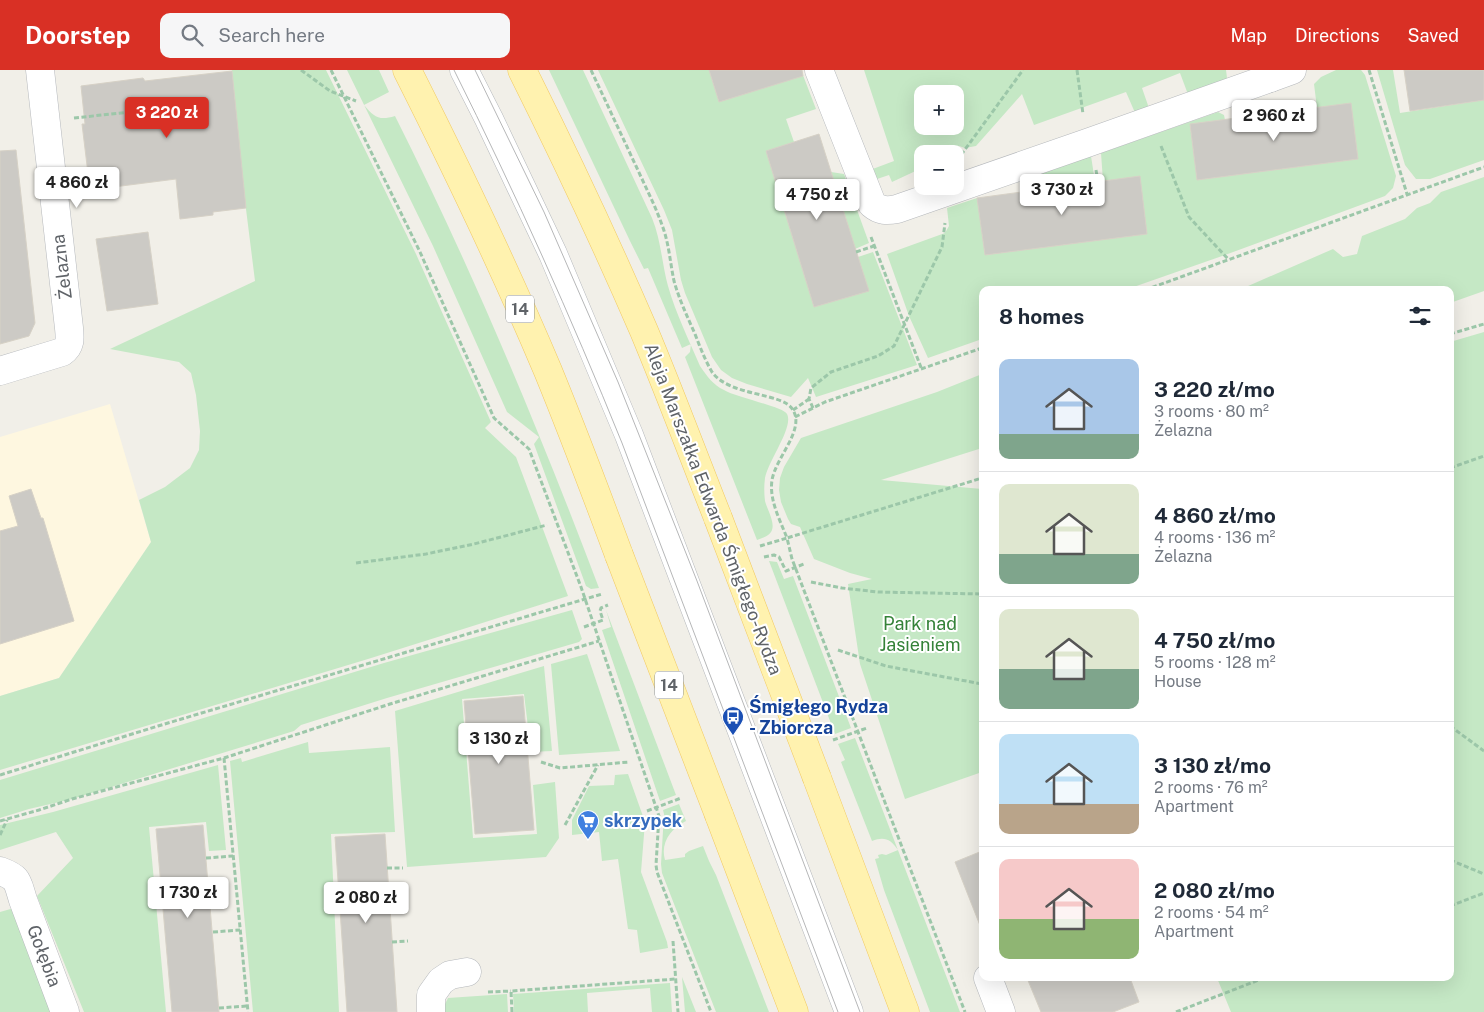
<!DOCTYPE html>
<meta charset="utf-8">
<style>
:root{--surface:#fff;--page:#f6f6f7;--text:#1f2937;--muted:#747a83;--line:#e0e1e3;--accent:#d93025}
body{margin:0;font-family:"Public Sans",sans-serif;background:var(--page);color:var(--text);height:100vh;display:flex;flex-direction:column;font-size:19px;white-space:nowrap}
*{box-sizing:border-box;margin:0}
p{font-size:16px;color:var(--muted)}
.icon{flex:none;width:28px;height:28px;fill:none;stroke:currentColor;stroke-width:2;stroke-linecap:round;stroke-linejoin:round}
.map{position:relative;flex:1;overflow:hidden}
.details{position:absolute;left:979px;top:216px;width:475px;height:695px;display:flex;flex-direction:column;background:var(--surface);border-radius:10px;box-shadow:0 5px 20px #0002}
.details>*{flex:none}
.buttons{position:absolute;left:914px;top:15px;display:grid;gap:10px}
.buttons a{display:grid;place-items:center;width:50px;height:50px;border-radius:10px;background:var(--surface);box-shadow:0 5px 20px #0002;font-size:25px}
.price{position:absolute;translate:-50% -42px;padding:0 11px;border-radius:5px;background:#fff;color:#222;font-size:16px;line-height:32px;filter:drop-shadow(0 1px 2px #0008)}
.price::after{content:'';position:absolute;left:50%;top:30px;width:15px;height:11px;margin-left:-8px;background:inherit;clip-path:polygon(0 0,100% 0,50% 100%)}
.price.selected{background:var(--accent);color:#fff}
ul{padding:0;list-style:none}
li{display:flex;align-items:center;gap:15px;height:125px;padding:0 20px}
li+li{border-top:1px solid var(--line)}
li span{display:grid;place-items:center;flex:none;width:140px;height:100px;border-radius:10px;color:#555}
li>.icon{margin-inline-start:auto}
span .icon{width:60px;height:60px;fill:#fffc;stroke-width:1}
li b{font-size:21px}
h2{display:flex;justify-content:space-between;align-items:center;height:60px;padding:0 20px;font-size:21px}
header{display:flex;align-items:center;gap:30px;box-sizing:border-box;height:70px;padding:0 25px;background:var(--accent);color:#fff}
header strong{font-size:24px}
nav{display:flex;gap:28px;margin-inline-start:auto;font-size:18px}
.search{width:350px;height:45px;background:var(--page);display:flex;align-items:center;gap:12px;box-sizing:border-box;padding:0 18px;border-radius:10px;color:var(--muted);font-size:19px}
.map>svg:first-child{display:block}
</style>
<header>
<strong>Doorstep</strong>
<div class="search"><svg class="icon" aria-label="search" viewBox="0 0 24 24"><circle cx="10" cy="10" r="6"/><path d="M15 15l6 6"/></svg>Search here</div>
<nav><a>Map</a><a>Directions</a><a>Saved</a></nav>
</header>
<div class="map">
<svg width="1484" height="942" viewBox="0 0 1484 942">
<rect width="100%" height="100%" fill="#f1efe8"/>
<polygon fill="#fef7e0" points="110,334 151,472 59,608 0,626 0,367"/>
<g fill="#c5e8c5" fill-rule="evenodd">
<polygon points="232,0 326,0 416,184 491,352 485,358 516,387 568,526 368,589 0,700 0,626 59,608 151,472 139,430 165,417 190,398 199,380 200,361 196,325 191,303 179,292 110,279 255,211 243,115"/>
<path d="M347 0H379L389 22 364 35C374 47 379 51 395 46 472 199 538 357 599 518L591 519 586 516 534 374 539 367 507 342 433 176Z"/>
<path d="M549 0H583L652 148C661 170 662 194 668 216 676 244 689 270 700 296 707 306 713 315 724 320 735 327 784 337 787 344 794 357 768 391 765 408 764 415 764 423 765 431 767 439 775 452 772 460 770 466 762 468 757 470L685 287 690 282 691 274 682 278 648 198 644 199 630 171Z"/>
<polygon points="598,0 709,0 719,32 768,16 801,0 816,39 786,49 794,72 766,81 814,237 868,221 858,187 873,182 917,295 816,327 808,308 791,327 747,314 732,308 721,300 712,287 685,223 681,210 672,160 664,140"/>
<path d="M864 0H1226L1228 16 1189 27 1180 3 1142 18 1150 41 1136 45 1126 22 1034 55 1022 24 976 76 965 78 959 76 950 84H922V98L892 112 889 105 874 110 870 100 894 91ZM922 24H955V56H922Z"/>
<polygon points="1336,0 1361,0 1365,5 1396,106 1393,118 1385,126 1225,185 1125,220 982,220 982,269 928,288 909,246 887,184 945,163 949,156 947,138 977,128 985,185 1147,164 1140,107 1103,111 1101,83 1218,42 1224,45 1225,50 1190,55 1197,110 1358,89 1351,34 1317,38 1314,14 1321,7"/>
<polygon points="1377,0 1393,0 1400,43 1484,30 1484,90 1430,109 1416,109 1405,95"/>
<polygon points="1091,86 1095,112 1025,121 1023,110"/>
<polygon points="831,102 844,104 869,173 855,179"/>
<polygon points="1484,107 1484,221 1450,233 1450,220 1239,220 1333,179 1343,187 1357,184 1362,166 1405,149 1417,138 1430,133 1441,122"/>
<polygon points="1484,262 1484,942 1231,942 1217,908 1450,908 1450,272"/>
<polygon points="982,304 982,378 881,410 982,419 982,702 905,729 860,594 848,514 872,509 850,503 814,489 800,457 791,454 788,449 781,432 779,420 780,408 784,397 801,368 937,322"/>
<polygon points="769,491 777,492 784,509 793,506 851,658 835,664"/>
<polygon points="572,540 582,569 579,572 387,628 301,655 294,661 72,729 29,739 0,748 0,710 384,593"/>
<polygon points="606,540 676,725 660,731 602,560 611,557"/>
<polygon points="587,584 620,681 559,685 551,594"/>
<polygon points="544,596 552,681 531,682 524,624 462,629 473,768 537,764 533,715 555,712 559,768 546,787 407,797 395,641"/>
<path d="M855 668 960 942H930L884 820 875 789 879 788 878 785 882 784 886 785 898 780C891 769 884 766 872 771L841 692 845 690 838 674Z"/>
<polygon points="308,672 309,683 390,677 395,762 331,764 339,942 253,942 230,691 241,688 242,692"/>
<polygon points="218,695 226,780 209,781 206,752 149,757 166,942 84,942 37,826 73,788 56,762 0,780 0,755 53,742"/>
<polygon points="628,704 645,752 641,802 667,872 668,878 640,883 637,860 628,859 618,789 602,791 599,762 572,765 572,750 589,716 614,715 615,705"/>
<path d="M679 734 686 751C671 758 660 773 665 790L685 787V784L689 781 703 776 709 791 716 805 769 942H716L662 803 661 794 664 744 663 740Z"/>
<polygon points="14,838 54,942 0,942 0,842"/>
<polygon points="682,907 696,942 685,942"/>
<polygon points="670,913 672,942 652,942 650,918 587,923 588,942 514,942 513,924"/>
<polygon points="507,924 508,942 443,942 443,938 448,928"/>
</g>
<g fill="#cccac5" stroke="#d6d1c6">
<polygon points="709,0 802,0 803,6 719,32"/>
<polygon points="1404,0 1484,0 1484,30 1410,41"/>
<polygon points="232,1 246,138 213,142 213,145 180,149 176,109 90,120 82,54 85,54 81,16 143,8 145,11"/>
<polygon points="1351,33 1358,89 1197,110 1190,54"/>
<polygon points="819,64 869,221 814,237 766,81"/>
<polygon points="16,80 35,253 29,266 0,274 0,81"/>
<polygon points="1140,106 1147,164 985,185 977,128"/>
<polygon points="148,162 158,234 107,241 96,169"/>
<polygon points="31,419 41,448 43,448 74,551 0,574 0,461 18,456 9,426"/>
<polygon points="523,626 534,760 475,764 464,631"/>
<polygon points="203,755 219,942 172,942 156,759"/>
<polygon points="385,764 397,942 347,942 335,767"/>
<polygon points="982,781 982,858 981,858 955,792"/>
<polygon points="1027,908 1130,908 1139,932 1113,942 1041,942"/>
</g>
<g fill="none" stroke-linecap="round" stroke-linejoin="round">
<g stroke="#b5b8bc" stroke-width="29">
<g id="minor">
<polyline points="464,0 489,49 553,184 629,365 849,942"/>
<path d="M819 0 872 134C880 141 887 141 897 139L1087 73 1270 8"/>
<polyline points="1268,0 1270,8 1292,0"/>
<path d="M0 301 62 282C71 276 70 268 69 258L40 0"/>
<path d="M0 801C19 808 17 811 23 830L65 942"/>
<polyline points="988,908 1001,942"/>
<polyline points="431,942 431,925 441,911 450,905 467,902"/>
</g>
</g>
<g stroke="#f2c960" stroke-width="29">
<g id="major">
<path d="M407 0C457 99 505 199 548 301 573 362 596 423 619 485"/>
<path d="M522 0C565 86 606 173 644 261 670 323 693 385 718 448"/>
<polyline points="817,708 905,942"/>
<polyline points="719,745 794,942"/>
</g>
</g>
<g stroke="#9cc7a9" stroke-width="3" stroke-dasharray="5 2.5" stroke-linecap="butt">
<polyline points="301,0 330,21 356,31"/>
<polyline points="331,0 420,182 494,348 529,379 581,517 659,746 656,795 657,802 711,942"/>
<path d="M591 0C606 32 621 64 636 96 645 116 655 135 662 155 669 173 670 192 674 211 679 229 687 246 695 264 700 277 705 290 712 302 730 327 783 322 793 340 805 360 776 387 772 410 769 430 780 450 787 468L982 408"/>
<polyline points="1077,0 1083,44"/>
<polyline points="1369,0 1407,124"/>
<polyline points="74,48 158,39"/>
<polyline points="1161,76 1189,147 1229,190"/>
<polyline points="961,85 1023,0"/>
<polyline points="1096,100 1098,112"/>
<polyline points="871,167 922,300"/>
<polyline points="856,182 874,176"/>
<polyline points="1145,220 1484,97"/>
<polyline points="1450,264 1484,254"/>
<polyline points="813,338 809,329 811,318 831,302 878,286 894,276 942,177 945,153"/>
<polyline points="793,340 809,329"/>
<polyline points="795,347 825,332 982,278"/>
<polyline points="1450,398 1484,386"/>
<polyline points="760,476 787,468 792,489 965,942"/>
<polyline points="764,487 774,485 779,487 786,501 804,494"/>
<polyline points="356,493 426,484 474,474 547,455"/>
<polyline points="811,512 842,518 878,522 982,524"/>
<polyline points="584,557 603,550 600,541 601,538 608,535"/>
<polyline points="838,580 886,596 982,614"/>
<polyline points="1450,656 1484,681"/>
<polyline points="833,670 867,658"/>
<polyline points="224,688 248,942"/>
<polyline points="541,692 560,698 629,692"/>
<polyline points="0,705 158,656 602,524"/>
<polyline points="647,741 681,728"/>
<polyline points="0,751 39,740 72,729 224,688 390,634 599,571"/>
<polyline points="565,755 598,695"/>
<polyline points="0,765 7,750"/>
<polyline points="206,788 233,786"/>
<polyline points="1450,790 1484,804"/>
<polyline points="387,798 403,798"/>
<polyline points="1450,836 1484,823"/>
<polyline points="213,862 240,860"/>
<polyline points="673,871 678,942"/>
<polyline points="392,872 408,871"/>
<polyline points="488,922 511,921"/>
<polyline points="219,938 247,936"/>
<polyline points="512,942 511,921 676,909"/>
<polyline points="1176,942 1264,908"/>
</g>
<use href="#minor" stroke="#fff" stroke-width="28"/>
<use href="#major" stroke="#fff2af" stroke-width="28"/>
<g stroke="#b6b7b8" stroke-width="1">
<path d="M454 0C515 122 571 247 622 373L838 942"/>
<polyline points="475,0 544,142 618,312 697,511 860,942"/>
</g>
<g stroke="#f2c960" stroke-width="29" stroke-linecap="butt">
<g id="major-bridge">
<polyline points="718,448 817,708"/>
<polyline points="619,485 719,745"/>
</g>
</g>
<use href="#major-bridge" stroke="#fff2af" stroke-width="28"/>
</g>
<defs>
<g id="bus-pin" transform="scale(1.125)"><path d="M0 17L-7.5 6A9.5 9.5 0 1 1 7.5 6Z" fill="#1a4fb4" stroke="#fff"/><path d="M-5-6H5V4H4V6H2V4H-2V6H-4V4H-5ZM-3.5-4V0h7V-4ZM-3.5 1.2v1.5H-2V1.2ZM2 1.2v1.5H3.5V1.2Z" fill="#fff"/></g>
<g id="supermarket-pin" transform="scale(1.125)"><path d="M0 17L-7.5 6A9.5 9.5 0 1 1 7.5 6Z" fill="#3f7fe0" stroke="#fff"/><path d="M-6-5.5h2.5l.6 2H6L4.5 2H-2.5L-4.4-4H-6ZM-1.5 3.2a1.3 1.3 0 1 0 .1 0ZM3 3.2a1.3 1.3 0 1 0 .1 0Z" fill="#fff"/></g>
</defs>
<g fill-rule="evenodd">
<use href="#bus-pin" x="733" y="647"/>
<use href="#supermarket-pin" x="588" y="751"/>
</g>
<g text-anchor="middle" stroke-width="4" stroke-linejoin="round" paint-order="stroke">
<g fill="#fff" stroke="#8f9295" stroke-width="1">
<rect x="506" y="225.5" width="28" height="27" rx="4"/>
<rect x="655" y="601.5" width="28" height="27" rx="4"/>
</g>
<g font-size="16" font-weight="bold" fill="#5f6368">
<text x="520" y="245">14</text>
<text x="669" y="621">14</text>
</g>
<g font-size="18" fill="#5f6368" stroke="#fff">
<text transform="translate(62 197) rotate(-97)" y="6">Żelazna</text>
<text transform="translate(713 439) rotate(69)" y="6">Aleja Marszałka Edwarda Śmigłego-Rydza</text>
<text transform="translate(44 886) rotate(69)" y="6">Gołębia</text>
</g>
<g font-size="18" fill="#348238" stroke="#fff">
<text x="920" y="560">Park nad<tspan x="920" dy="21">Jasieniem</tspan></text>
</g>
<g font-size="18" font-weight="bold" fill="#164399" stroke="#fff" text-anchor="start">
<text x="749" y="643">Śmigłego Rydza<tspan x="749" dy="21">- Zbiorcza</tspan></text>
</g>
<g font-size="18" font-weight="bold" fill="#366cbe" stroke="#fff" text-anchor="start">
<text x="604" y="757">skrzypek</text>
</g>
</g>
</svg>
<div class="buttons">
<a>+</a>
<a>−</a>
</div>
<b class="price selected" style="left:167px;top:69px">3 220 zł</b>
<b class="price" style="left:1274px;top:72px">2 960 zł</b>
<b class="price" style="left:77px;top:139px">4 860 zł</b>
<b class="price" style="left:1062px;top:146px">3 730 zł</b>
<b class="price" style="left:817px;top:151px">4 750 zł</b>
<b class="price" style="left:499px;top:695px">3 130 zł</b>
<b class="price" style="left:188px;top:849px">1 730 zł</b>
<b class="price" style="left:366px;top:854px">2 080 zł</b>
<section class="details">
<h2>8 homes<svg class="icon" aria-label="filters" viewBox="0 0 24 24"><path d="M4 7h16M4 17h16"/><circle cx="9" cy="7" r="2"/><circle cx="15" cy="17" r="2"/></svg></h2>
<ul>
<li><span style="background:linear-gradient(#a9c7e8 75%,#7fa58c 0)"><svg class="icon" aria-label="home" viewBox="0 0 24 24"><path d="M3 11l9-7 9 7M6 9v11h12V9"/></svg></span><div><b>3 220 zł/mo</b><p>3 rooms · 80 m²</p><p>Żelazna</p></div></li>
<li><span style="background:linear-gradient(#dfe7d0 70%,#7fa58c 0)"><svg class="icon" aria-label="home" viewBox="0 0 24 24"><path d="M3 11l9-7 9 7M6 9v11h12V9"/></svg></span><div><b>4 860 zł/mo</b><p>4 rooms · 136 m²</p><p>Żelazna</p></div></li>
<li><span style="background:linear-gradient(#dfe7d0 60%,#7fa58c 0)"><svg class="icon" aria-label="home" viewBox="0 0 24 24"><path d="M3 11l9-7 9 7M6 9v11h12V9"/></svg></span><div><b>4 750 zł/mo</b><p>5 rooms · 128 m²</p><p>House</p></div></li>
<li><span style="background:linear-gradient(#bfe0f5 70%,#b9a48a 0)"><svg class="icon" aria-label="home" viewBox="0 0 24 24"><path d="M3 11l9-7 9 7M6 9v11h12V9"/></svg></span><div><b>3 130 zł/mo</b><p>2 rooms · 76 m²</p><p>Apartment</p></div></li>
<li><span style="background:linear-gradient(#f6c9c9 60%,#8fb573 0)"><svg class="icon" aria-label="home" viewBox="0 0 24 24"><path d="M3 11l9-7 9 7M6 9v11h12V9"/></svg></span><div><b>2 080 zł/mo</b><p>2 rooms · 54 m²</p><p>Apartment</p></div></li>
</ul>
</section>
</div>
